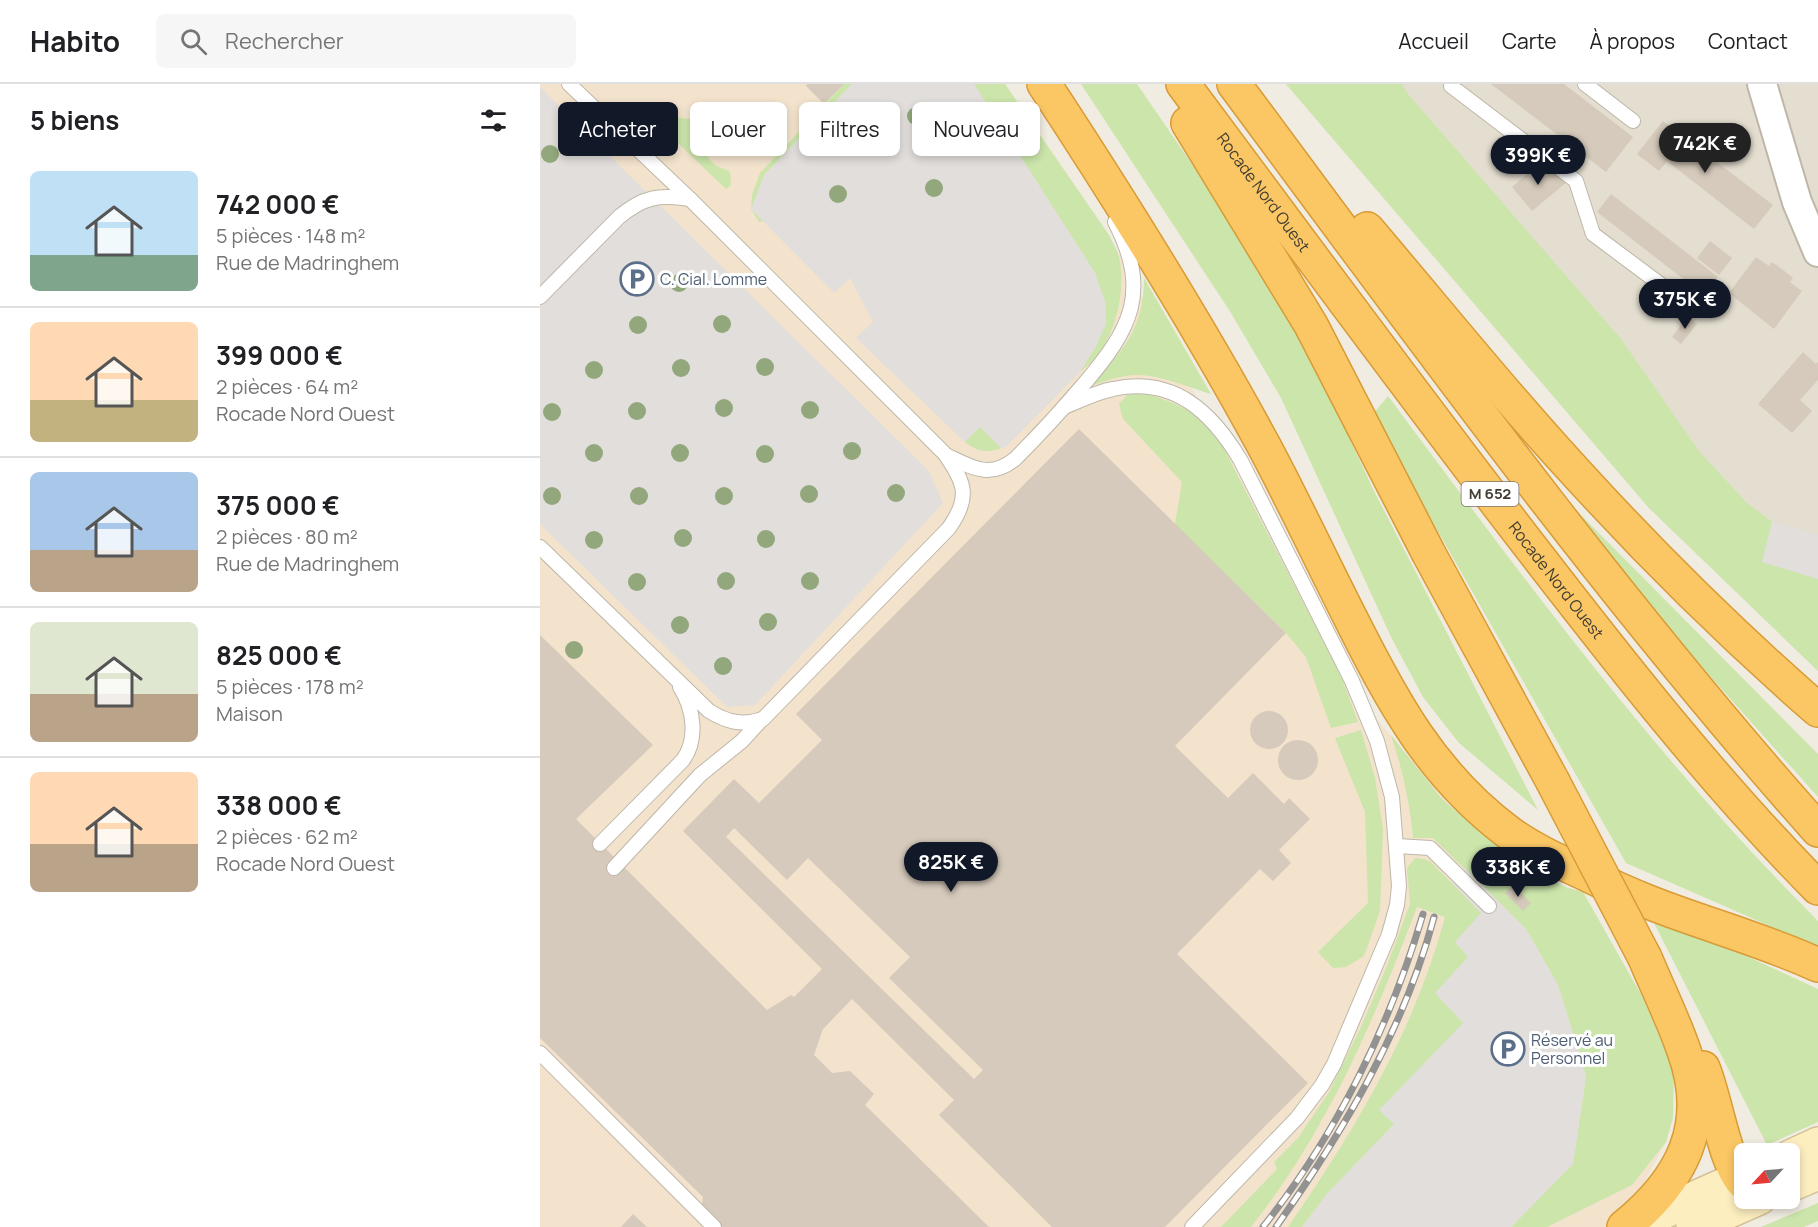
<!DOCTYPE html>
<html lang="fr">
<meta charset="utf-8">
<style>
:root{--surface:#fff;--page:#f6f6f6;--text:#202124;--muted:#757577;--line:#e0e0e0;--accent:#111827}
body{margin:0;font-family:Manrope,sans-serif;background:var(--page);color:var(--text);height:100vh;display:flex;flex-direction:column;font-size:22px;white-space:nowrap}
*{box-sizing:border-box;margin:0}
p{font-size:20px;color:var(--muted)}
.icon{flex:none;width:33px;height:33px;fill:none;stroke:currentColor;stroke-width:2;stroke-linecap:round;stroke-linejoin:round}
.map{position:relative;flex:1;overflow:hidden}
.side{display:flex;flex-direction:column;background:var(--surface);width:540px}
.side>*{flex:none}
.hud{position:absolute;left:18px;top:18px;width:570px;height:54px;display:flex;gap:12px}
.needle{width:39px;rotate:244deg}
.buttons{position:absolute;left:1194px;top:1059px;display:grid;gap:12px}
.buttons a{display:grid;place-items:center;width:66px;height:66px;border-radius:9px;background:var(--surface);box-shadow:0 3px 9px #0003;font-size:30px}
.price{position:absolute;translate:-50% -51px;padding:0 14px;border-radius:21px;background:var(--accent);color:#fff;font-size:20px;line-height:39px;filter:drop-shadow(0 2px 3px #0008)}
.price::after{content:'';position:absolute;left:50%;top:36px;width:18px;height:14px;margin-left:-9px;background:inherit;clip-path:polygon(0 0,100% 0,50% 100%)}
.price.on{background:#222;color:#fff}
ul{padding:0;list-style:none}
li{display:flex;align-items:center;gap:18px;height:150px;padding:0 30px}
li+li{border-top:2px solid var(--line)}
li span{display:grid;place-items:center;flex:none;width:168px;height:120px;border-radius:9px;color:#555}
li>.icon{margin-inline-start:auto}
span .icon{width:72px;height:72px;fill:#fffc;stroke-width:1}
li b{font-size:26px}
h2{display:flex;justify-content:space-between;align-items:center;height:72px;padding:0 30px;font-size:26px}
.chip{padding:0 21px;border-radius:9px;background:var(--surface);box-shadow:0 3px 9px #0003;font-size:21px;line-height:54px}
.chip.on{background:var(--accent);color:#fff}
header{display:flex;align-items:center;gap:36px;box-sizing:border-box;height:84px;padding:0 30px;background:var(--surface);border-bottom:2px solid var(--line)}
header strong{font-size:28px}
nav{display:flex;gap:33px;margin-inline-start:auto;font-size:21px}
.search{width:420px;height:54px;background:var(--page);display:flex;align-items:center;gap:15px;box-sizing:border-box;padding:0 21px;border-radius:9px;color:var(--muted);font-size:22px}
main{display:flex;flex:1;min-height:0}
.map>svg:first-child{display:block}
</style>
<header>
<strong>Habito</strong>
<div class="search"><svg class="icon" aria-label="search" viewBox="0 0 24 24"><circle cx="10" cy="10" r="6"/><path d="M15 15l6 6"/></svg>Rechercher</div>
<nav><a>Accueil</a><a>Carte</a><a>À propos</a><a>Contact</a></nav>
</header>
<main>
<section class="side">
<h2>5 biens<svg class="icon" aria-label="filters" viewBox="0 0 24 24"><path d="M4 7h16M4 17h16"/><circle cx="9" cy="7" r="2"/><circle cx="15" cy="17" r="2"/></svg></h2>
<ul>
<li><span style="background:linear-gradient(#bfe0f5 70%,#7fa58c 0)"><svg class="icon" aria-label="home" viewBox="0 0 24 24"><path d="M3 11l9-7 9 7M6 9v11h12V9"/></svg></span><div><b>742 000 €</b><p>5 pièces · 148 m²</p><p>Rue de Madringhem</p></div></li>
<li><span style="background:linear-gradient(#ffd9b3 65%,#c2b280 0)"><svg class="icon" aria-label="home" viewBox="0 0 24 24"><path d="M3 11l9-7 9 7M6 9v11h12V9"/></svg></span><div><b>399 000 €</b><p>2 pièces · 64 m²</p><p>Rocade Nord Ouest</p></div></li>
<li><span style="background:linear-gradient(#a9c7e8 65%,#b9a48a 0)"><svg class="icon" aria-label="home" viewBox="0 0 24 24"><path d="M3 11l9-7 9 7M6 9v11h12V9"/></svg></span><div><b>375 000 €</b><p>2 pièces · 80 m²</p><p>Rue de Madringhem</p></div></li>
<li><span style="background:linear-gradient(#dfe7d0 60%,#b9a48a 0)"><svg class="icon" aria-label="home" viewBox="0 0 24 24"><path d="M3 11l9-7 9 7M6 9v11h12V9"/></svg></span><div><b>825 000 €</b><p>5 pièces · 178 m²</p><p>Maison</p></div></li>
<li><span style="background:linear-gradient(#ffd9b3 60%,#b9a48a 0)"><svg class="icon" aria-label="home" viewBox="0 0 24 24"><path d="M3 11l9-7 9 7M6 9v11h12V9"/></svg></span><div><b>338 000 €</b><p>2 pièces · 62 m²</p><p>Rocade Nord Ouest</p></div></li>
</ul>
</section>
<div class="map">
<svg width="1278" height="1143" viewBox="0 0 1278 1143">
<rect width="100%" height="100%" fill="#f1ece2"/>
<polygon fill="#e4ded0" points="746,0 1278,0 1278,587 1109,424"/>
<polygon fill="#f3e3cd" points="0,0 465,0 569,152 694,382 802,594 910,722 951,757 998,790 1028,804 1043,808 1104,916 1133,1033 1126,1058 1080,1143 0,1143"/>
<g fill="#cbe5ab">
<polygon points="304,0 312,0 224,91 223,137 219,138 211,125 212,111 220,89"/>
<path d="M434 0H465L569 151C572 158 577 165 579 173 586 203 577 247 557 272 552 278 546 283 540 288L556 262 566 221 555 189Z"/>
<polygon points="541,0 597,0 656,86 771,272 833,405 998,726 919,659 883,613 852,555 741,314 691,229"/>
<polygon points="746,0 862,0 868,10 1081,255 1159,367 1206,418 1232,438 1223,478 1278,495 1278,587 1109,424"/>
<path d="M244 24 219 51 221 63 211 71C201 68 194 67 188 57L196 47 228 36Z"/>
<path d="M122 28C150 40 156 33 183 31L184 34C169 46 155 62 173 79 178 84 185 84 190 88L191 101 186 105 119 41 114 33Z"/>
<path d="M604 194 671 310C648 303 621 291 597 291 581 291 566 297 551 302 583 266 604 245 604 194Z"/>
<path d="M600 309C641 318 660 330 684 365L802 594 818 638 791 644 766 573 746 549 635 440 642 398 583 335 579 320 587 311Z"/>
<path d="M848 312C983 494 1117 676 1278 837V863L1086 779 832 331Z"/>
<path d="M440 343 461 364C447 370 436 367 425 358Z"/>
<polygon points="1026,416 1278,670 1278,713 1121,537"/>
<polygon points="821,646 835,694 843,745 840,827 824,872 806,883 793,884 778,868 828,819 825,728 795,654"/>
<path d="M851 651 902 715 951 757 998 790 1028 804 1043 808 1104 916 1134 988 1133 1033 1126 1058 1092 1101 1007 1143H971L1033 1080 1046 992 1018 901 986 845 893 754H873C870 719 862 684 851 651Z"/>
<path d="M875 774 884 775 891 778 941 829 928 873 924 939 840 1026 855 1039 787 1110 762 1143H748C815 1046 874 948 905 833L877 823C834 937 787 1047 711 1143H681L737 1085 734 1078 758 1054 789 1008 821 943 846 884 870 820 867 784Z"/>
<polygon points="1114,839 1150,846 1278,905 1278,1038 1227,1061"/>
<polygon points="1278,1119 1278,1137 1264,1143 1221,1143"/>
</g>
<g fill="#e1dedb">
<polygon points="312,0 434,0 555,189 566,221 566,240 556,262 540,288 466,363 461,364 440,343 425,358 316,254 333,238 310,194 294,209 211,125 224,91"/>
<polygon points="0,3 389,387 403,419 215,621 187,623 0,440"/>
<polygon points="1232,438 1278,451 1278,495 1222,478"/>
<polygon points="925,784 986,845 1018,901 1046,992 1033,1080 971,1143 762,1143 787,1110 854,1040 839,1026 923,939 895,909 928,873 915,858 941,829 911,798"/>
</g>
<g fill="#d5cabb" fill-rule="evenodd">
<polygon points="267,0 304,0 284,20 266,2"/>
<polygon points="951,0 1024,0 1093,53 1066,88"/>
<polygon points="1123,37 1233,121 1214,145 1127,77 1119,87 1097,70"/>
<polygon points="1001,78 1027,98 992,127 972,103"/>
<polygon points="1071,110 1178,193 1164,211 1057,128"/>
<polygon points="1170,157 1192,174 1179,191 1157,174"/>
<polygon points="1216,173 1229,182 1232,178 1243,186 1253,194 1250,198 1262,207 1234,245 1189,209"/>
<polygon points="1148,232 1157,240 1141,260 1132,253"/>
<polygon points="1263,268 1276,280 1278,278 1278,296 1260,316 1272,327 1252,349 1218,320"/>
<path d="M539 345 746 549 635 662 688 714 713 689 744 720 749 714 770 735 739 766 751 779 733 797 720 785 637 870 768 999 625 1143H512L399 1031 414 1016 312 915 283 945 274 971 292 989 310 987 334 1010 325 1021 449 1143H168L160 1135 163 1113 0 954V551L113 661 36 735 227 926 251 911 254 913 282 885 143 747 194 695 219 719 282 656 256 630ZM194 744 247 796 268 774 370 873 349 894 443 986 434 995 186 753Z"/>
<circle cx="729" cy="646" r="19"/>
<circle cx="758" cy="676" r="20"/>
<polygon points="973,801 991,819 983,827 965,809"/>
<polygon points="93,1130 107,1143 81,1143"/>
</g>
<g fill="none" stroke-linecap="round" stroke-linejoin="round">
<g stroke="#beb7a8" stroke-width="16">
<g id="lane">
<polyline points="913,0 911,2 1036,97 1053,150 1144,218"/>
<polyline points="1045,0 1093,37"/>
<path d="M0 213 79 133C103 113 119 110 150 115"/>
<path d="M524 323C540 317 556 308 573 305 634 292 672 328 701 377L812 597 837 657 852 713 859 802 857 821 849 850 794 980 782 1001 757 1034 652 1143"/>
<path d="M408 372C433 384 450 395 475 375 499 351 522 326 544 300 591 245 611 208 575 138"/>
<path d="M0 463 169 627C187 638 202 642 223 635L409 444C431 413 425 398 404 369L150 115 29 0"/>
<path d="M60 760 143 676C158 655 154 625 140 603"/>
<polyline points="857,762 890,764 949,822"/>
<polyline points="74,784 160,691 202,657 222,635"/>
<polyline points="0,969 174,1143"/>
</g>
</g>
<g stroke="#beb7a8" stroke-width="32">
<polyline id="street" points="1222,0 1257,118 1278,168"/>
</g>
<g stroke="#d3c195" stroke-width="36">
<g id="secondary">
<polyline points="1250,1073 1278,1060"/>
<polyline points="1250,1101 1278,1089"/>
<polyline points="1090,1143 1204,1092"/>
<polyline points="1153,1143 1219,1114"/>
</g>
</g>
<g stroke="#d89b35" stroke-width="36">
<g id="highway">
<path d="M504 0C582 119 657 238 724 362 754 418 781 476 810 533 852 617 891 690 968 748 991 765 1018 777 1044 789 1066 800 1088 810 1111 819 1167 841 1224 856 1278 881"/>
<path id="s1" d="M643 0C760 157 876 315 996 470 1085 585 1176 701 1278 804"/>
<path d="M694 0C882 253 1068 510 1278 746"/>
<polyline points="648,39 771,241 889,470 1012,696"/>
<path d="M827 145C902 233 974 323 1053 407 1124 484 1199 557 1278 626"/>
<path d="M1163 984C1175 1012 1185 1081 1204 1099"/>
<path d="M1084 1143C1142 1096 1171 1041 1144 967 1133 935 1118 905 1105 874"/>
</g>
</g>
<use href="#lane" stroke="#fff" stroke-width="14"/>
<use href="#street" stroke="#fff" stroke-width="28"/>
<use href="#secondary" stroke="#fdeec0" stroke-width="33"/>
<use href="#highway" stroke="#fac764" stroke-width="33"/>
<g stroke="#929292" stroke-width="7">
<g id="rail">
<path d="M723 1143C796 1051 850 942 883 830"/>
<path d="M736 1143C803 1048 864 946 894 833"/>
</g>
</g>
<use href="#rail" stroke="#fff" stroke-width="4.5" stroke-dasharray="14" stroke-linecap="butt"/>
<g stroke="#d89b35" stroke-width="36" stroke-linecap="butt">
<polyline id="highway-bridge" points="1012,696 1105,874"/>
</g>
<use href="#highway-bridge" stroke="#fac764" stroke-width="33"/>
</g>
<g fill="#92a87c">
<circle cx="376" cy="32" r="9"/>
<circle cx="10" cy="70" r="9"/>
<circle cx="394" cy="104" r="9"/>
<circle cx="298" cy="110" r="9"/>
<circle cx="139" cy="199" r="9"/>
<circle cx="182" cy="240" r="9"/>
<circle cx="98" cy="241" r="9"/>
<circle cx="225" cy="283" r="9"/>
<circle cx="141" cy="284" r="9"/>
<circle cx="54" cy="286" r="9"/>
<circle cx="184" cy="324" r="9"/>
<circle cx="270" cy="326" r="9"/>
<circle cx="97" cy="327" r="9"/>
<circle cx="12" cy="328" r="9"/>
<circle cx="312" cy="367" r="9"/>
<circle cx="54" cy="369" r="9"/>
<circle cx="140" cy="369" r="9"/>
<circle cx="225" cy="370" r="9"/>
<circle cx="356" cy="409" r="9"/>
<circle cx="269" cy="410" r="9"/>
<circle cx="12" cy="412" r="9"/>
<circle cx="99" cy="412" r="9"/>
<circle cx="184" cy="412" r="9"/>
<circle cx="143" cy="454" r="9"/>
<circle cx="226" cy="455" r="9"/>
<circle cx="54" cy="456" r="9"/>
<circle cx="186" cy="497" r="9"/>
<circle cx="270" cy="497" r="9"/>
<circle cx="97" cy="498" r="9"/>
<circle cx="228" cy="538" r="9"/>
<circle cx="140" cy="541" r="9"/>
<circle cx="34" cy="566" r="9"/>
<circle cx="183" cy="582" r="9"/>
</g>
<defs>
<g id="parking-ring" transform="scale(1.725)"><circle r="9.5" fill="#fff" stroke="#5c6f8a" stroke-width="1.5"/><path d="M-3.5-5.5H1a3.5 3.5 0 0 1 0 7H-1V5.5H-3.5ZM-1-3.4V-.6H.8a1.4 1.4 0 0 0 0-2.8Z" fill="#5c6f8a"/></g>
</defs>
<g fill-rule="evenodd">
<use href="#parking-ring" x="97" y="195"/>
<use href="#parking-ring" x="968" y="965"/>
</g>
<g text-anchor="middle" stroke-width="6" stroke-linejoin="round" paint-order="stroke">
<rect fill="#fff" stroke="#7b7670" stroke-width="1.5" x="921.5" y="398" width="57" height="24" rx="4.5"/>
<g font-size="15" font-weight="bold" fill="#423c33">
<text x="950" y="415">M 652</text>
</g>
<g font-size="16" fill="#423c33" stroke="#fff">
<text dy="6" stroke="none"><textPath href="#s1" startOffset="135">Rocade Nord Ouest</textPath></text>
<text dy="6" stroke="none"><textPath href="#s1" startOffset="621">Rocade Nord Ouest</textPath></text>
</g>
<g font-size="16" fill="#4e5e75" stroke="#fff" text-anchor="start">
<text x="120" y="201">C. Cial. Lomme</text>
<text x="991" y="962">Réservé au<tspan x="991" dy="18">Personnel</tspan></text>
</g>
</g>
</svg>
<div class="buttons">
<a><svg class="needle" viewBox="-14 -14 28 28"><path d="M0-13l5 13h-10z" fill="#e53935"/><path d="M0 13l5-13h-10z" fill="#757577"/></svg></a>
</div>
<b class="price on" style="left:1165px;top:90px">742K €</b>
<b class="price" style="left:998px;top:102px">399K €</b>
<b class="price" style="left:1145px;top:246px">375K €</b>
<b class="price" style="left:411px;top:809px">825K €</b>
<b class="price" style="left:978px;top:814px">338K €</b>
<div class="hud">
<a class="chip on">Acheter</a>
<a class="chip">Louer</a>
<a class="chip">Filtres</a>
<a class="chip">Nouveau</a>
</div>
</div>
</main>
